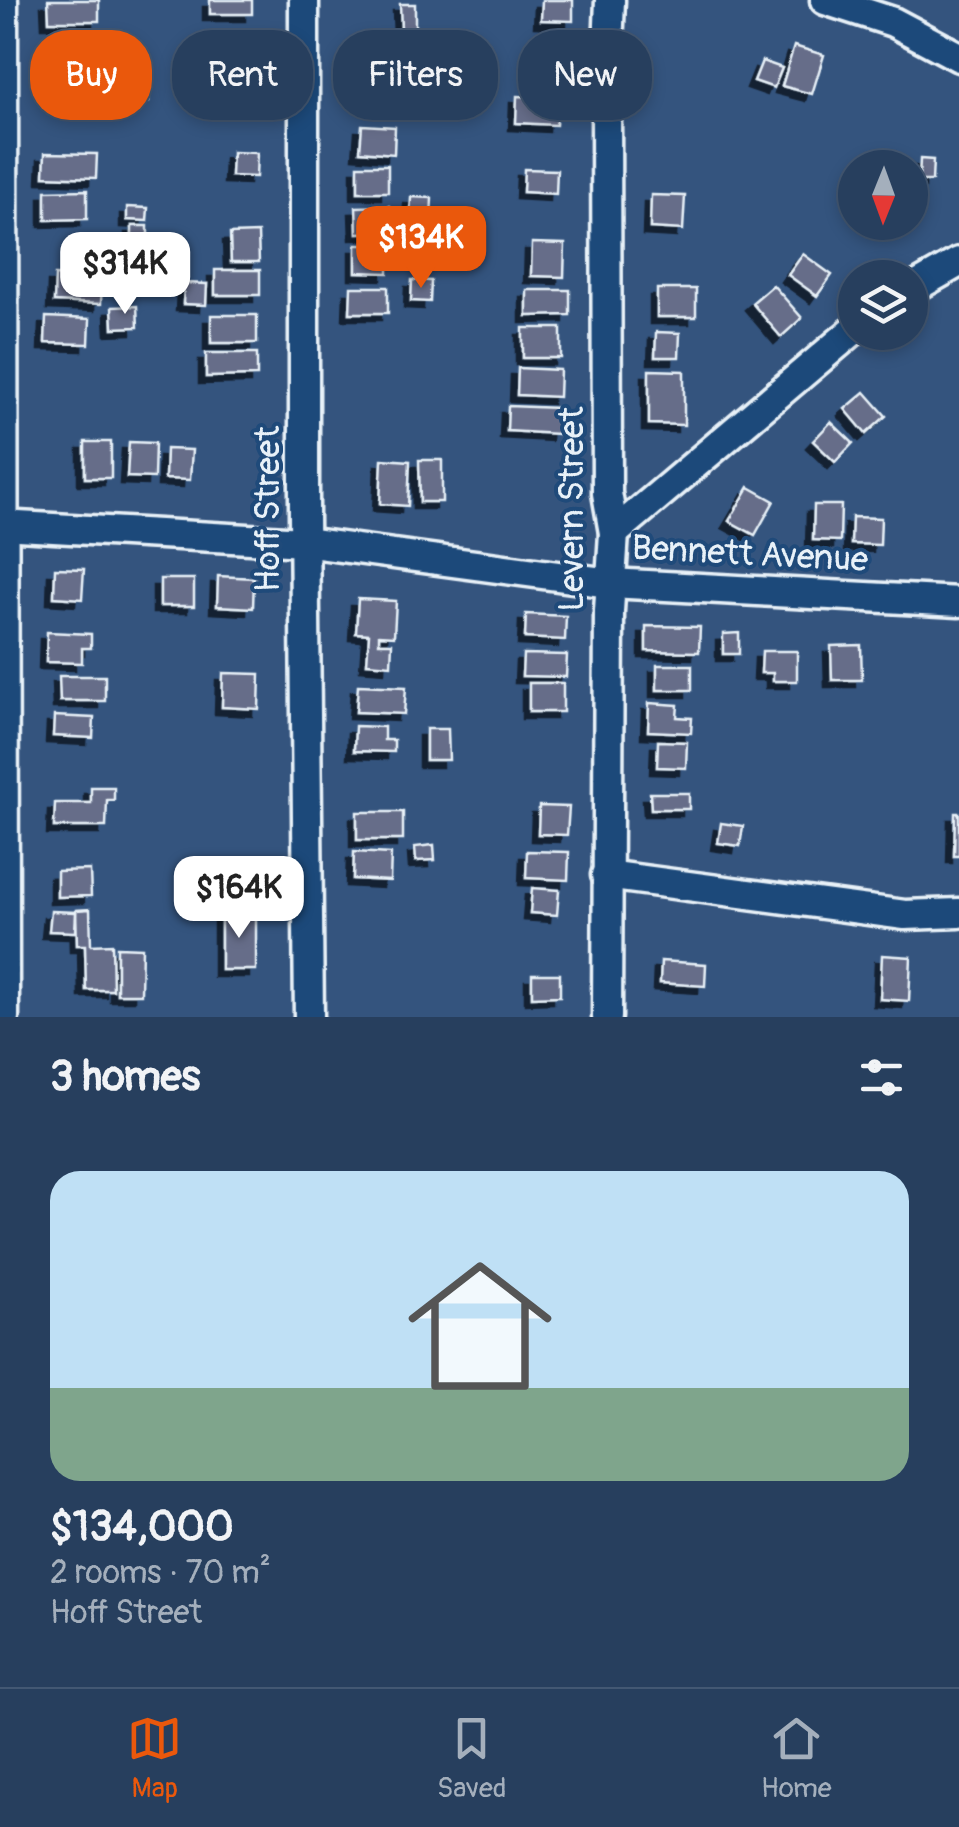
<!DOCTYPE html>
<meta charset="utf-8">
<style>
:root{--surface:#273f5e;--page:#2f4664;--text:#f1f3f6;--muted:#a4afbc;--line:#435873;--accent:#ea580c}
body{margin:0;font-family:Pangolin,sans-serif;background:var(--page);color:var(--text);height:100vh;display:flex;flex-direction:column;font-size:38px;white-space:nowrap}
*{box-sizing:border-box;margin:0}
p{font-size:32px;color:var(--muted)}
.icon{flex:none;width:55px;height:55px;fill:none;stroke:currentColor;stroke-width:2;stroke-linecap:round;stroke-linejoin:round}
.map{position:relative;height:1017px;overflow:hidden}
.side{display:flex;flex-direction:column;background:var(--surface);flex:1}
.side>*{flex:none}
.guide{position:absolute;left:30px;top:30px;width:900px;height:90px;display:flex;gap:20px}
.needle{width:65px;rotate:181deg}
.tools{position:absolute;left:838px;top:150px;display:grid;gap:20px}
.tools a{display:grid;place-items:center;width:90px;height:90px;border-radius:50%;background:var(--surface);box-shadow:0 5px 15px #0003,0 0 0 2px var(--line);font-size:50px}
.price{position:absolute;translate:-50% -85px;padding:0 22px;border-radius:20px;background:#fff;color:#222;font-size:32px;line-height:65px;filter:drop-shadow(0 2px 5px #0008)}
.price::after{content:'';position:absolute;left:50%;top:60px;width:30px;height:22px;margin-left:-15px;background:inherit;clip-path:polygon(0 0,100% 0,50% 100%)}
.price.current{background:var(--accent);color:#fff}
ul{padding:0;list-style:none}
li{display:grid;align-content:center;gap:20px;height:530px;padding:0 50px}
li span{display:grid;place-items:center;height:310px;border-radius:30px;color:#555}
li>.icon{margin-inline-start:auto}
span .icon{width:180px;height:180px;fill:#fffc;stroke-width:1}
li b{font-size:42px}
h2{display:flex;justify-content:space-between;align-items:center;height:120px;padding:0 50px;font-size:42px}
.tag{padding:0 35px;border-radius:40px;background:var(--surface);box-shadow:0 5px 15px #0003,0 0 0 2px var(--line);font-size:35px;line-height:90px}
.tag.current{background:var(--accent);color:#fff}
.menu{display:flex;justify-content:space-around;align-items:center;height:140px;border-top:2px solid var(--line);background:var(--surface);font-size:28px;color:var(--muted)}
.menu a{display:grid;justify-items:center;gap:5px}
.menu .current{color:var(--accent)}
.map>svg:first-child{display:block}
</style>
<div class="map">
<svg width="959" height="1017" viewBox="0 0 959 1017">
<defs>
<filter id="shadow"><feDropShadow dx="-7" dy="7" stdDeviation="0" flood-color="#0009"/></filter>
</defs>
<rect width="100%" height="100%" fill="#34547e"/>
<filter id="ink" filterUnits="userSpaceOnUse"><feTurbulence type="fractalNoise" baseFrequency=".01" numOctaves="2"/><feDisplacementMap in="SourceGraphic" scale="20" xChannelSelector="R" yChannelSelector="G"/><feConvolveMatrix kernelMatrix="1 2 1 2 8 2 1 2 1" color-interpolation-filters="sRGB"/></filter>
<g filter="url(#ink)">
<g fill="#666d89" stroke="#e8f1f8" stroke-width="2.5" filter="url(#shadow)">
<polygon points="48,0 99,0 99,21 49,21"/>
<rect x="210" y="0" width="42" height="14"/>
<polygon points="542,0 573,0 573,21 541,20"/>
<polygon points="400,4 415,4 415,29 401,29"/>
<polygon points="794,46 824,55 812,94 782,86"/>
<polygon points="762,61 782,68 774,88 754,81"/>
<polygon points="81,71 97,71 98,93 81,93"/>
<polygon points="248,73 248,101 209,102 208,74"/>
<polygon points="149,84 149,102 126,103 126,85"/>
<polygon points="517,96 558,98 556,125 516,123"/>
<polygon points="362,125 395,127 394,154 360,151"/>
<polygon points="232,152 257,153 256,177 231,176"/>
<polygon points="45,153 97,154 96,178 44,176"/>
<polygon points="920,159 933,160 932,181 919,181"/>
<rect x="358" y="165" width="30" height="27"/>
<polygon points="524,169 557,170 556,194 523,192"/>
<polygon points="87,190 87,219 46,220 46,191"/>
<polygon points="651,195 685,196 683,230 650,228"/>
<polygon points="411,197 432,198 431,219 410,218"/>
<polygon points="389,206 390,232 357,233 356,207"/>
<polygon points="127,207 148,208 147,221 127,220"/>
<rect x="132" y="226" width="16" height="29"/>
<polygon points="258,233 259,262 231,262 230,234"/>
<polygon points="532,243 565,244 564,277 531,276"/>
<polygon points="356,245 388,245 388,273 356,272"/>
<polygon points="803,254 832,275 817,296 788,275"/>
<rect x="215" y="270" width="45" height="25"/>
<polygon points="55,275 102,277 101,304 54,302"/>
<polygon points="412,280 431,281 430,302 411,301"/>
<polygon points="184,283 207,284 206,305 183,304"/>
<polygon points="773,285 802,318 781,337 752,303"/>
<polygon points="351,287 388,287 388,313 350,313"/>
<rect x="657" y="289" width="39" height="28"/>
<polygon points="527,290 570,290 570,315 527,316"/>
<polygon points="137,306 138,327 113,328 112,307"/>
<rect x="211" y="315" width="46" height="28"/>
<polygon points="46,317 90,319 89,344 45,343"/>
<rect x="523" y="328" width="38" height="30"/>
<polygon points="656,332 680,333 679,357 655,357"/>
<polygon points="206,353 257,353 257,376 206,377"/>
<polygon points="518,368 560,370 559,397 517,395"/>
<polygon points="649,370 684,371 684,425 649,424"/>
<polygon points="865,392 886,416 866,434 845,409"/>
<polygon points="508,406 559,408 558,434 507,431"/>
<polygon points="831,422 853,443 835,462 813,441"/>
<rect x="85" y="442" width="26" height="36"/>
<polygon points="129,442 155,443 154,478 127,477"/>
<polygon points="166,449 192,450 190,480 165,479"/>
<polygon points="382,459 410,461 408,506 380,504"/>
<polygon points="419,460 442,460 442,502 420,502"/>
<polygon points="749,487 774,501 755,535 729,521"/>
<polygon points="814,505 841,505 840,541 813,540"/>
<polygon points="852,517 881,518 880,545 851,544"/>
<polygon points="55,568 84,569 82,599 54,597"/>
<polygon points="218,576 254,578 253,608 217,606"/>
<rect x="160" y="579" width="34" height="27"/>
<polygon points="358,599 396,601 394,636 379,635 379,643 392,643 391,665 367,663 369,634 356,633"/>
<polygon points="526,614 566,616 565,640 525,638"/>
<polygon points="646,626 700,627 699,652 646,651"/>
<polygon points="47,632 91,634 91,648 82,648 82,663 46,662"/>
<polygon points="739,633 739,654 723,654 723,634"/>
<polygon points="861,645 862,680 832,680 831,646"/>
<polygon points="762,651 797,651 797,681 773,681 773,673 761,673"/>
<polygon points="523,654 567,655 566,677 522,676"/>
<rect x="657" y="665" width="35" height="25"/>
<polygon points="223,673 260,674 259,709 222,707"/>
<polygon points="59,676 105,676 105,701 60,701"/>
<rect x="529" y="683" width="34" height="29"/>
<polygon points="358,685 406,687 404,714 356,712"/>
<polygon points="649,703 678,705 677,717 692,718 691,733 648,731"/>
<polygon points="54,716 94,718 93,738 53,736"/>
<polygon points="355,726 384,727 384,740 394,740 394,752 354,751"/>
<polygon points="426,729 448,729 449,760 426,760"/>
<polygon points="658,741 687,742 686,768 657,767"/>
<polygon points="91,787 114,787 114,800 107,800 106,827 54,827 55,803 91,803"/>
<polygon points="650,793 689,793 689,809 651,809"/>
<polygon points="539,806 569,807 567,835 538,834"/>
<rect x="357" y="812" width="46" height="28"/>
<polygon points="955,813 959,813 959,856 954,856"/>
<polygon points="721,823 743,826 740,846 718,843"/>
<polygon points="434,845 435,860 416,861 415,847"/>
<polygon points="527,851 569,852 568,880 526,878"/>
<polygon points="354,852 391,854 390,881 353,879"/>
<polygon points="90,870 91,896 57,897 57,871"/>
<polygon points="532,888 559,890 557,915 530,913"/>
<polygon points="90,909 91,945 112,944 113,990 86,990 85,945 77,945 76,910"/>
<polygon points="51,911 76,912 75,932 49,931"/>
<polygon points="256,911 256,970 221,970 221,912"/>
<polygon points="117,947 142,948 141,994 117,994"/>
<polygon points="882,955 911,957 909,1001 880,999"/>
<polygon points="661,961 706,964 705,986 660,983"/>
<polygon points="532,974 560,974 560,996 532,997"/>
</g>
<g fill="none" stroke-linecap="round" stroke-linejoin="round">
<g stroke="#e8f1f8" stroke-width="35">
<g id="minor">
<polyline points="3,0 4,1017"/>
<polyline points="304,0 304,515 309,1017"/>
<polyline points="825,0 893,22 959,57"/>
<polyline points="910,290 959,262"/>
<polyline points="0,525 304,542 610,583 959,602"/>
<polyline points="614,533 855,329"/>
<polyline points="606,875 905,915 959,913"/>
<polyline points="607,1017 609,611 614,533 607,493 606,98 610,0"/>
</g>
</g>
<use href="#minor" stroke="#1f4a7a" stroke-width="28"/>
</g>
</g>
<g text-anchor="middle" stroke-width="8" stroke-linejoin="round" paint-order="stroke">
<g font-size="35" fill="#e8f1f8" stroke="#1f4a7a">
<text transform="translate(267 509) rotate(-90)" y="12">Hoff Street</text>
<text transform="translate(571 509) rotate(-90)" y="12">Levern Street</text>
<text transform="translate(750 553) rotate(3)" y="12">Bennett Avenue</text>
</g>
</g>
</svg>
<div class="tools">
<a><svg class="needle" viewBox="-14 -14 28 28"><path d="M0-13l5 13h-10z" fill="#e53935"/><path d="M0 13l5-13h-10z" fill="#a4afbc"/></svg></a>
<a><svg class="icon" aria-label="layers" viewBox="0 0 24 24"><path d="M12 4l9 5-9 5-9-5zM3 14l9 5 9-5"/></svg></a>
</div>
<b class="price current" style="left:421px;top:291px">$134K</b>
<b class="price" style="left:125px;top:317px">$314K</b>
<b class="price" style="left:239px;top:941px">$164K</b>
<div class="guide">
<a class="tag current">Buy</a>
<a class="tag">Rent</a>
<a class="tag">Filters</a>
<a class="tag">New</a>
</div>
</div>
<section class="side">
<h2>3 homes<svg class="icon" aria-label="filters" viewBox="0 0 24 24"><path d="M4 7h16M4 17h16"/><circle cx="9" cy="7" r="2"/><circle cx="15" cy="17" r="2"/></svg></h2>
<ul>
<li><span style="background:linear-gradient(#bfe0f5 70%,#7fa58c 0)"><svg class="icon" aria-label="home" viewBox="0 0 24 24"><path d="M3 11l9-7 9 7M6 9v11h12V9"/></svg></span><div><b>$134,000</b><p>2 rooms · 70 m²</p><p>Hoff Street</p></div></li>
</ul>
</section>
<nav class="menu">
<a class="current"><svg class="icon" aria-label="map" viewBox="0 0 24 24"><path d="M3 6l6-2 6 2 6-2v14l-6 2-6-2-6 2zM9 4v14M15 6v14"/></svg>Map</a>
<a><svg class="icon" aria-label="saved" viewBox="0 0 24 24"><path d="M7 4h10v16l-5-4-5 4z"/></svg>Saved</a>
<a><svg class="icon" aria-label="home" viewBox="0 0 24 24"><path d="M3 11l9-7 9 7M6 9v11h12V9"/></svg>Home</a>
</nav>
